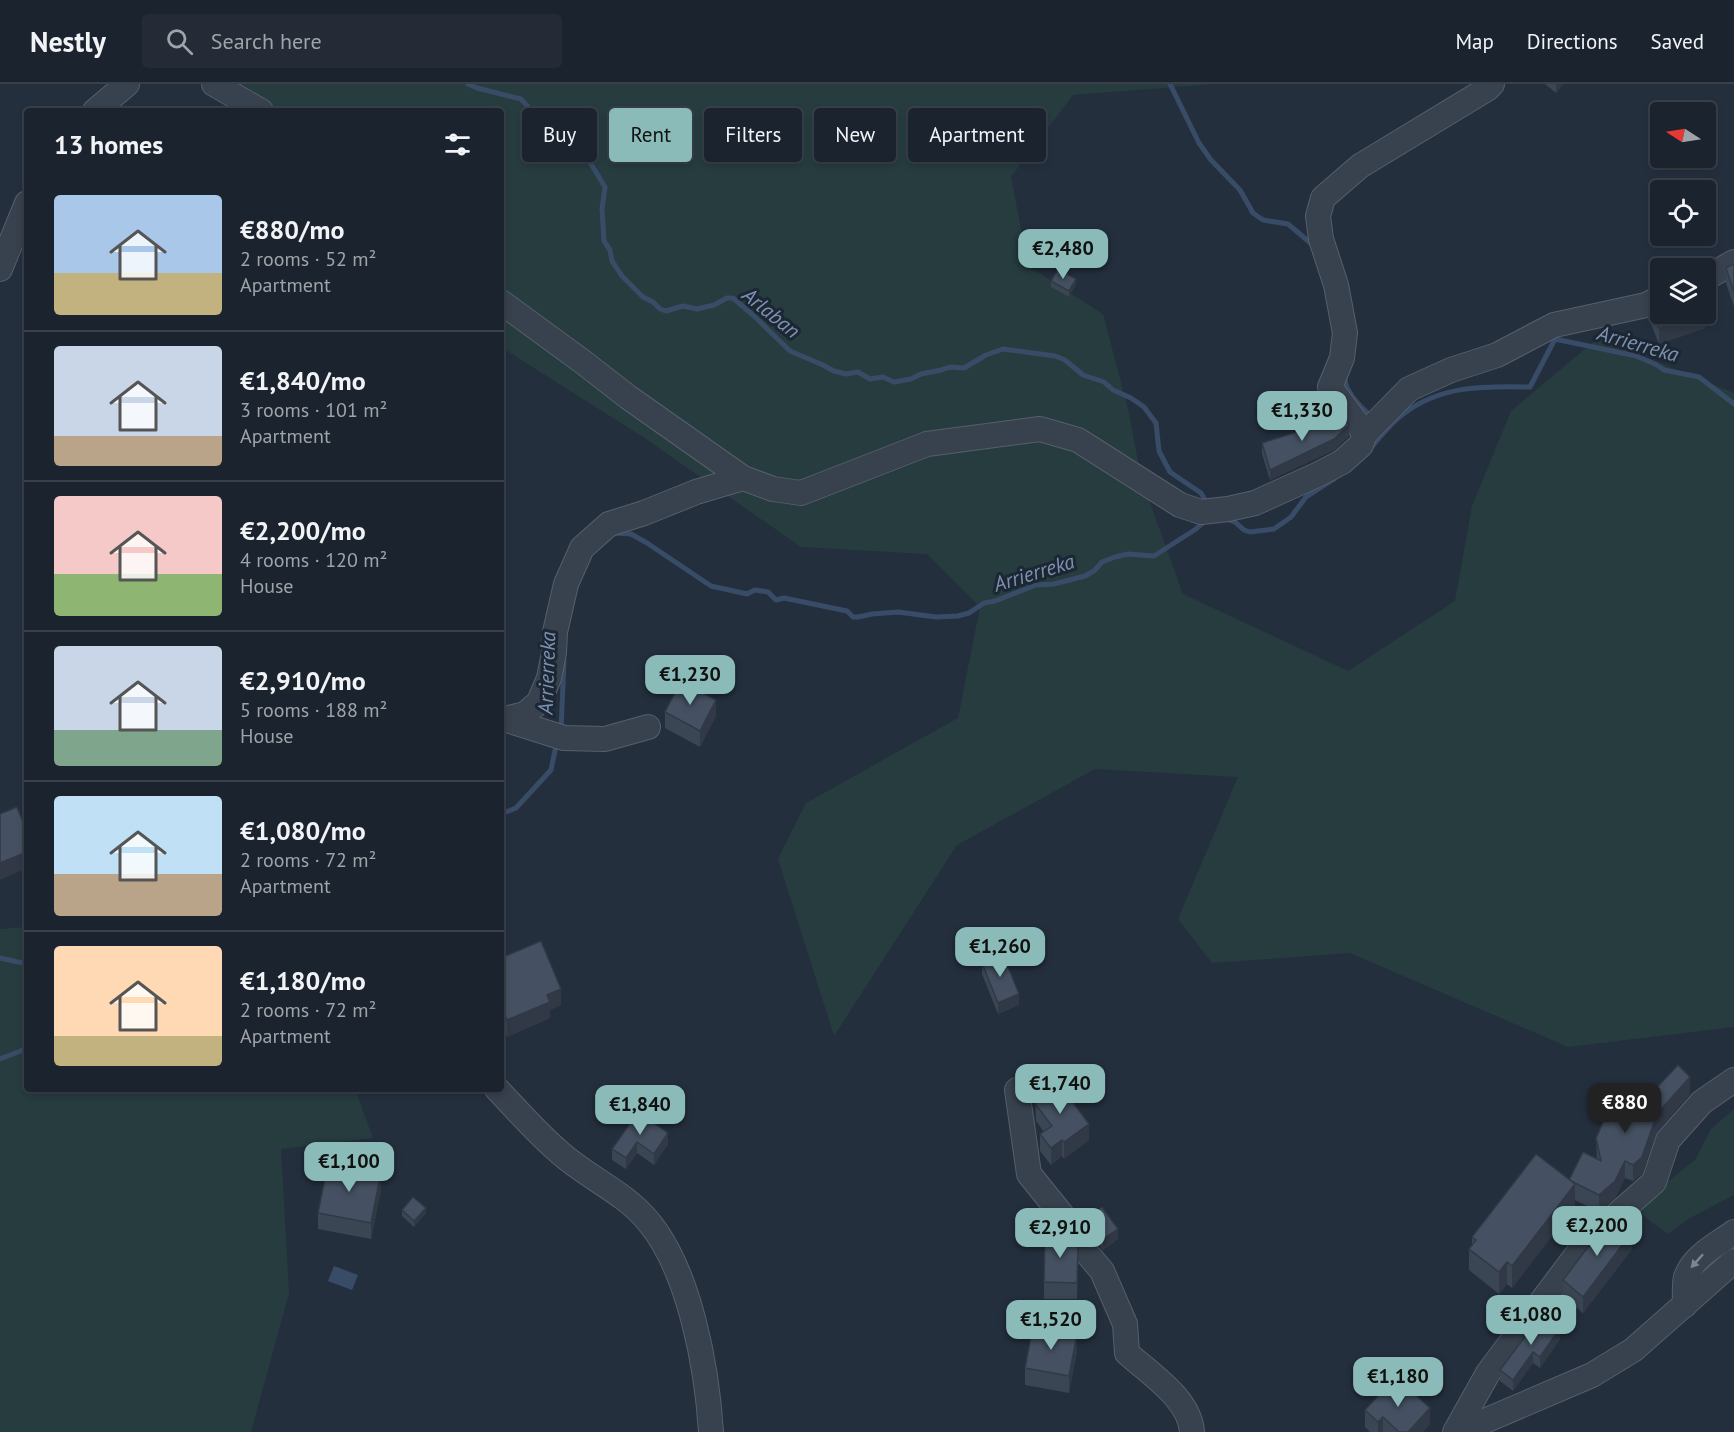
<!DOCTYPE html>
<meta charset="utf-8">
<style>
:root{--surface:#1b232e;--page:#242b36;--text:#f1f3f6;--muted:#a0a4aa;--line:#39404a;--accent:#8bbbb9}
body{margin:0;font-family:"PT Sans",sans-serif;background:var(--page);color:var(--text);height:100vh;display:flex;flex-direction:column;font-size:22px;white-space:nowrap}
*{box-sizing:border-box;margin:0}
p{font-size:20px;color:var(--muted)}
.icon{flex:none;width:33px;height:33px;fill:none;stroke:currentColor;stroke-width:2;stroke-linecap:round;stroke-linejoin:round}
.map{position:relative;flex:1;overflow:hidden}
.panel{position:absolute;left:24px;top:24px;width:480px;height:984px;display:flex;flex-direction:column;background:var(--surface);border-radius:6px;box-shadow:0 3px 9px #0003,0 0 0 2px var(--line)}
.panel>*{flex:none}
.banner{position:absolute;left:522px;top:24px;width:570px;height:54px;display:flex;gap:12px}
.needle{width:39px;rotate:282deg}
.controls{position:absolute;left:1650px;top:18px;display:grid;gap:12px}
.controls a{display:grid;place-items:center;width:66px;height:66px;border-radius:6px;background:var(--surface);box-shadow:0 3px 9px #0003,0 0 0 2px var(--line);font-size:30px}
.price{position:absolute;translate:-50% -51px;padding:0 14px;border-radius:12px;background:var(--accent);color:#111;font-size:20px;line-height:39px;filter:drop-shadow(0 2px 3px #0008)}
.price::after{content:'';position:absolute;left:50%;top:36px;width:18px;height:14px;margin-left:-9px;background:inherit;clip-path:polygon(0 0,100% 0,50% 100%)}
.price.current{background:#222;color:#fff}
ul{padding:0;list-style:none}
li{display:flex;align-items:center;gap:18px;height:150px;padding:0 30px}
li+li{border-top:2px solid var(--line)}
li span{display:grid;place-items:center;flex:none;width:168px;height:120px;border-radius:6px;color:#555}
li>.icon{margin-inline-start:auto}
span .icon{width:72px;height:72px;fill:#fffc;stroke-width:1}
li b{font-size:26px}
h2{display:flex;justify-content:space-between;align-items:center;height:72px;padding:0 30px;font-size:26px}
.chip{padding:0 21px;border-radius:6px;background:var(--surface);box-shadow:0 3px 9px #0003,0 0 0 2px var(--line);font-size:21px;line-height:54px}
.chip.current{background:var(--accent);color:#111}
header{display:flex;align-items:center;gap:36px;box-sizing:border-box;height:84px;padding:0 30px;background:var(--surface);border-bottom:2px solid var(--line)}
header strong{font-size:28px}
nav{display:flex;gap:33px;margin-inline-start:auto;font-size:21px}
.search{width:420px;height:54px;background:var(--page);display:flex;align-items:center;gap:15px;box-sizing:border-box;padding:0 21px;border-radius:6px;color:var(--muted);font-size:22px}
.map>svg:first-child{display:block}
</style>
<header>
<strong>Nestly</strong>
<div class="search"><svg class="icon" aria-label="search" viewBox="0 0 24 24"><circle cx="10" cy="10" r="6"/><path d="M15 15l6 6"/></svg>Search here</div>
<nav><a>Map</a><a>Directions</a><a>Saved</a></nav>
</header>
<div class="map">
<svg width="1734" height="1348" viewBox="0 0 1734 1348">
<rect width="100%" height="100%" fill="#242f3e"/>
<g fill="#263c3f">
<polygon points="234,0 1214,0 1073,11 1011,93 1028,182 1103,230 1129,329 1141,394 1183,510 1348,587 1455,517 1472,422 1511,327 1598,254 1734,309 1734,943 1568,963 1350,869 1212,879 1178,835 1238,693 1095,685 957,761 834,952 778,775 806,719 958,634 980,523 927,470 801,463 643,353 501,263 501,27 278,27"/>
<polygon points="27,843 27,1005 355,1005 373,1054 281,1065 289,1209 251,1348 0,1348 0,845"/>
<polygon points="1734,1025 1734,1111 1688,1135 1668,1150 1634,1125 1695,1076 1711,1045"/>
</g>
<polygon fill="#394c67" points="334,1182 358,1191 352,1206 328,1197"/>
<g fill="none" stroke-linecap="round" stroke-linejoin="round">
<g stroke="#394c67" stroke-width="5">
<polyline points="468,0 477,4 521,15 560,58 585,70 605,103 602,125 604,157 610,166 612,177 622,192 643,213 653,218 660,225 666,227 683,222 697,225 714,221 727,214 733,214 754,232 790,267 823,281 834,287 846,290 858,288 870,295 883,293 894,298 911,295 921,290 941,286 950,283 964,284 986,271 1003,265 1055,272 1065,276 1083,291 1104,298 1113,306 1131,314 1144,323 1156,339 1159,367 1170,388 1201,409 1208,421"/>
<polyline points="1170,0 1199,59 1211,76 1240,106 1253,129 1263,136 1288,140 1314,162"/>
<path d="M1345 295C1345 307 1361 324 1371 332"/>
<path d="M1370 365C1380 353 1390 340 1402 331 1440 301 1484 302 1530 303L1555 255 1636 272 1655 280 1664 286 1699 293 1734 320"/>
<polyline points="1226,435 1235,438 1244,446 1250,448 1274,445 1291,433 1306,413 1334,395"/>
<polyline points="614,449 631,450 647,459 711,502 747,510 755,506 768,508 776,516 784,514 847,527 853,533 858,533 872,530 898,528 936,533 958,532 969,529 984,519 995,517 1036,501 1054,500 1085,492 1094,487 1102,478 1115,473 1128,470 1154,472 1196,445 1206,436"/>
<polyline points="561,646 564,577"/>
<polyline points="501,730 516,724 551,686 557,657"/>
<polyline points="0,874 27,880"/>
<polyline points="0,975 21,967 27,962"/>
</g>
<g stroke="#565f6c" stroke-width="26">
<g id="minor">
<polyline points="214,0 261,27"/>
<polyline points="95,27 127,0"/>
<polyline points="0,185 27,119"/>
<polyline points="1706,194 1734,178"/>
<polyline points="501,218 583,278 628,313 743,394"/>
<polyline points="1365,350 1330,303 1342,274 1345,249 1336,201 1321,155 1318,132 1323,114 1360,82 1487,5 1492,0"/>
<polyline points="501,636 525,630 539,618 549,594 554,569 555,548 566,500 582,464 609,440 644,429 696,408 743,394 773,405 801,409 927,360 1040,345 1078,356 1180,421 1201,428 1228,425 1255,419 1319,390 1342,378 1361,361 1365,350 1409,305 1451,286 1497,271 1554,241 1646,221 1660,214"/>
<polyline points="507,636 564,654 605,655 648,643"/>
<path d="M497 1005C517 1026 536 1048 558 1067 586 1093 623 1107 648 1137 690 1187 707 1284 711 1348"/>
<path d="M1017 1006 1029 1090 1062 1131 1086 1168 1102 1187 1125 1240 1127 1269C1150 1290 1190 1315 1192 1348"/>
<path d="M1685 1221C1685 1212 1684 1201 1686 1193 1693 1172 1718 1160 1734 1148"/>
<polyline points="1455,1348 1488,1289 1587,1157 1654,1098 1668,1056 1702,1018 1734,996"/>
<polyline points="1459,1348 1592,1291 1633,1266 1734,1177"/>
</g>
</g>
<use href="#minor" stroke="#38414e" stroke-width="24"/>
</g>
<g fill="#3b4654">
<polygon points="1545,0 1563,0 1556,9"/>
<polygon points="1734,180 1734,223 1726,199 1726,184"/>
<polygon points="1051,197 1076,200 1069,213 1051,203"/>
<polygon points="1649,219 1705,230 1705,244 1659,260 1649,235"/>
<polygon points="1349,352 1334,366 1270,396 1262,370 1262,359"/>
<polygon points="665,628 716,632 700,663 665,644"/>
<polygon points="501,874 561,921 550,926 550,934 507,953 501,938"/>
<polygon points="982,879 1019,921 998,930 982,890"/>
<polygon points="1690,1010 1657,1047 1642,1090 1633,1097 1625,1094 1615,1114 1599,1128 1575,1116 1575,1122 1512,1204 1507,1200 1499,1210 1469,1186 1469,1165 1472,1161 1472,1153 1569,1096 1597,1075 1596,1054 1634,1016 1645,1016"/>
<polygon points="1035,1014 1089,1056 1064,1075 1062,1072 1051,1081 1040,1067 1040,1050 1044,1048 1036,1037"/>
<polygon points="638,1028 668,1060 654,1081 637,1069 626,1085 612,1076 612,1065"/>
<polygon points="381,1106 371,1155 318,1145 318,1129"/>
<polygon points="402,1126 426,1129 414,1143 402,1132"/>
<polygon points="1088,1133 1118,1155 1103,1166 1088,1144"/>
<polygon points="1632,1165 1583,1229 1563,1213 1563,1196"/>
<polygon points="1078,1180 1077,1215 1044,1215 1044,1198"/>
<polygon points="1560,1255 1540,1284 1533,1279 1513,1307 1500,1297 1500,1286"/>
<polygon points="1077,1267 1069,1309 1025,1301 1025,1284"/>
<polygon points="1365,1326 1430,1340 1423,1348 1370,1348 1365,1343"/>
</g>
<g fill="#303945">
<polygon points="1556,0 1563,0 1556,9"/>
<polygon points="1076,195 1076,200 1069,213 1069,207"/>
<polygon points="1701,230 1705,230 1705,244 1659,260 1659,244"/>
<polygon points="1349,341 1349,352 1334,366 1270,396 1270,386"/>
<polygon points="716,616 716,632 700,663 700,647"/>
<polygon points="504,651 504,667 501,671 501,655"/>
<polygon points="27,768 27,784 0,796 0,779"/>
<polygon points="561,905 561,921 550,926 550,934 507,953 507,936 547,911"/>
<polygon points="1019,910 1019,921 998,930 998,919"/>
<polygon points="1690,993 1690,1010 1657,1047 1642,1090 1633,1097 1633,1081 1657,1030"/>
<polygon points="1089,1040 1089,1056 1064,1075 1064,1058"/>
<polygon points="668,1049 668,1060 654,1081 654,1070"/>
<polygon points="1062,1056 1062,1072 1051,1081 1051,1064"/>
<polygon points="637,1058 637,1069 626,1085 626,1074"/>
<polygon points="1625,1077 1625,1094 1615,1114 1599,1128 1599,1111"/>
<polygon points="381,1089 381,1106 371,1155 371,1139"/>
<polygon points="1575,1100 1575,1122 1512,1204 1512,1182"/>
<polygon points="426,1124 426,1129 414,1143 414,1137"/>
<polygon points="1118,1145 1118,1155 1103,1166 1103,1155"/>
<polygon points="1632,1148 1632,1165 1583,1229 1583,1213"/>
<polygon points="1507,1178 1507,1200 1499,1210 1499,1188"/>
<polygon points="1560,1244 1560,1255 1540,1284 1540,1273"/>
<polygon points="1077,1251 1077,1267 1069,1309 1069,1292"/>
<polygon points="1533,1268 1533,1279 1513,1307 1513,1296"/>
<polygon points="1430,1324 1430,1340 1423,1348 1408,1348"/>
<polygon points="1383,1333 1383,1348 1378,1348 1378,1338"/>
</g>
<g fill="#455162" stroke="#303945" stroke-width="1.5">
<polygon points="1734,180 1734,208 1726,184"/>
<polygon points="1058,185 1076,195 1069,207 1051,197"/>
<polygon points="1660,213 1660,230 1701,230 1659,244 1649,219"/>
<polygon points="1343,333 1349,341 1334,355 1270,386 1262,359"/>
<polygon points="681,597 716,616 700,647 665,628"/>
<polygon points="17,723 27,748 27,768 0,779 0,730"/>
<polygon points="541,857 561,905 547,911 550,918 507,936 501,922 501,874"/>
<polygon points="1003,870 1019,910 998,919 982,879"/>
<polygon points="1678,981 1690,993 1657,1030 1642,1073 1633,1081 1625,1077 1615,1097 1599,1111 1569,1096 1583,1068 1601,1077 1596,1054 1616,1009 1634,1016 1638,1012 1645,1016"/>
<polygon points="1057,997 1089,1040 1064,1058 1062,1056 1051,1064 1040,1050 1052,1042 1036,1021 1035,1014"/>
<polygon points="638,1028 668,1049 654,1070 637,1058 626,1074 612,1065"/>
<polygon points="1536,1070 1575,1100 1512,1182 1507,1178 1499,1188 1469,1165 1476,1156 1472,1153"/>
<polygon points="328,1079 381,1089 371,1139 318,1129"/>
<polygon points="413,1113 426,1124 414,1137 402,1126"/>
<polygon points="1102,1123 1118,1145 1103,1155 1088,1133"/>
<polygon points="1615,1135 1632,1148 1583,1213 1563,1196 1598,1150"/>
<polygon points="1045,1150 1068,1151 1078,1164 1077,1199 1044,1198"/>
<polygon points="1542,1230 1560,1244 1540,1273 1533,1268 1513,1296 1500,1286"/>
<polygon points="1033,1242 1077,1251 1069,1292 1025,1284"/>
<polygon points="1390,1299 1403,1310 1408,1304 1430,1324 1408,1348 1399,1348 1383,1333 1378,1338 1365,1326"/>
</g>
<defs><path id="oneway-solid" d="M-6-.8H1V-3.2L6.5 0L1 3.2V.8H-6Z" transform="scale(1.5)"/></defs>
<use fill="#7c8592" href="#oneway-solid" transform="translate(1697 1177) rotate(132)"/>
<g text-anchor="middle" stroke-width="6" stroke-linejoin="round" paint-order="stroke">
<g font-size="21" font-style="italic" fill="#7c92b1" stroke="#1d2633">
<text transform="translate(771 229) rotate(39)" y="7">Arlaban</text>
<text transform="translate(1638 260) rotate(16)" y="7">Arrierreka</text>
<text transform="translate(1034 489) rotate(-17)" y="7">Arrierreka</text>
<text transform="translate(547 589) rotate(-88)" y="7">Arrierreka</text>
</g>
</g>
</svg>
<div class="controls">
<a><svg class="needle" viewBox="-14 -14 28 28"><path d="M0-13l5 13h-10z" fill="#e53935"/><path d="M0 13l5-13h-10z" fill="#a0a4aa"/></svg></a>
<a><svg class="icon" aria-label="locate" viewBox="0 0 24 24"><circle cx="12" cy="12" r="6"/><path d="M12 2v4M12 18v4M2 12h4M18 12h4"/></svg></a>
<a><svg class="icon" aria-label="layers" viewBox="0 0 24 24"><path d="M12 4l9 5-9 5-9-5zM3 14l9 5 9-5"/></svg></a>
</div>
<b class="price" style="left:1063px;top:196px">€2,480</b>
<b class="price" style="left:1302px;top:358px">€1,330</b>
<b class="price" style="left:690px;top:622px">€1,230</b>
<b class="price" style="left:1000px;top:894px">€1,260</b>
<b class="price" style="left:1060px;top:1031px">€1,740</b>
<b class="price current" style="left:1625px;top:1050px">€880</b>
<b class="price" style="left:640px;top:1052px">€1,840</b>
<b class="price" style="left:349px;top:1109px">€1,100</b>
<b class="price" style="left:1597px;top:1173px">€2,200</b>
<b class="price" style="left:1060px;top:1175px">€2,910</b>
<b class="price" style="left:1531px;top:1262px">€1,080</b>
<b class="price" style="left:1051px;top:1267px">€1,520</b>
<b class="price" style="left:1398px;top:1324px">€1,180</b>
<div class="banner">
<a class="chip">Buy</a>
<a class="chip current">Rent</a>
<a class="chip">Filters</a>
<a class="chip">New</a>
<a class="chip">Apartment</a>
</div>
<section class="panel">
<h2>13 homes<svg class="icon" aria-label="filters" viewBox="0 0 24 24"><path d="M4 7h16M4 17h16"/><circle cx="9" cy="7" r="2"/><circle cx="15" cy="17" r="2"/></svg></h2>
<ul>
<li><span style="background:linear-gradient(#a9c7e8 65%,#c2b280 0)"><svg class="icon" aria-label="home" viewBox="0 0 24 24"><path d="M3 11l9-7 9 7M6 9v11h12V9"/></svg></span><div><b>€880/mo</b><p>2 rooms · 52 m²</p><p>Apartment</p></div></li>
<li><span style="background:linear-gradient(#c9d6e8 75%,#b9a48a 0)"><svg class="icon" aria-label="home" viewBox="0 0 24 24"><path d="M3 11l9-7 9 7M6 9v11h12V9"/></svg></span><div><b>€1,840/mo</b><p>3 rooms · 101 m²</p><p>Apartment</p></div></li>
<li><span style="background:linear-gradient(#f6c9c9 65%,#8fb573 0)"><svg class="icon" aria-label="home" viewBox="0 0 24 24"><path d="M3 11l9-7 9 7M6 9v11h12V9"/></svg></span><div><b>€2,200/mo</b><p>4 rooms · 120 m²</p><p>House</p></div></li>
<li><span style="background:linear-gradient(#c9d6e8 70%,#7fa58c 0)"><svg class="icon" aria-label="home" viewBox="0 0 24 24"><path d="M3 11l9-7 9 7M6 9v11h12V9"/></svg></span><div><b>€2,910/mo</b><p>5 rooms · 188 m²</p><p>House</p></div></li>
<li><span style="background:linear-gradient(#bfe0f5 65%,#b9a48a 0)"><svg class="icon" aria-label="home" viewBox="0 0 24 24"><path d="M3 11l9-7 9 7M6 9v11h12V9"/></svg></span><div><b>€1,080/mo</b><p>2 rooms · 72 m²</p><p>Apartment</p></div></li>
<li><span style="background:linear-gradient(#ffd9b3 75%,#c2b280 0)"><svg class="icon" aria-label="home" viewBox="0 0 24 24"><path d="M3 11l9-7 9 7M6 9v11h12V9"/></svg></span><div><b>€1,180/mo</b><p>2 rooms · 72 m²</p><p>Apartment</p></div></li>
</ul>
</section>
</div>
